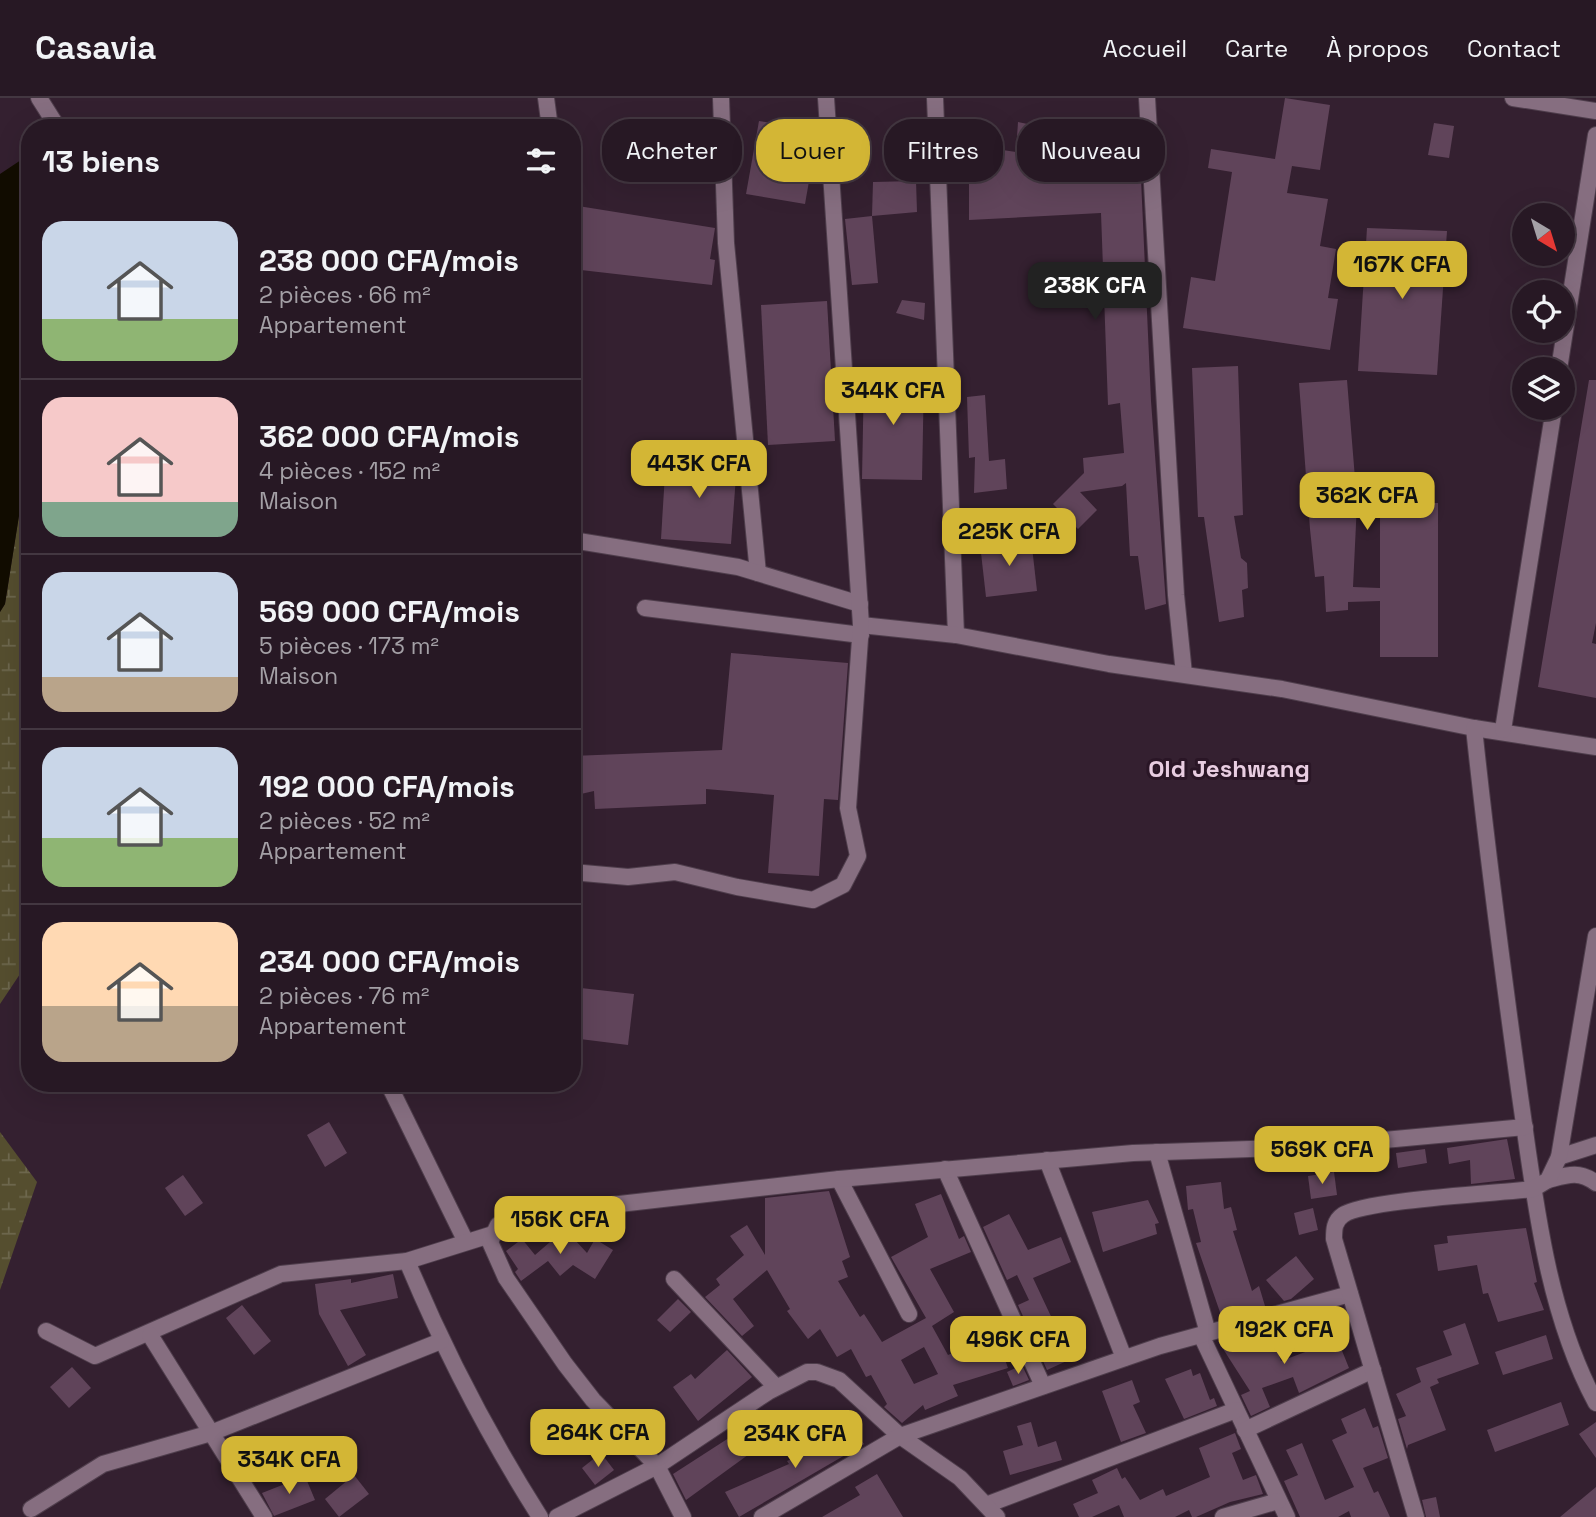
<!DOCTYPE html>
<html lang="fr">
<meta charset="utf-8">
<style>
:root{--surface:#271824;--page:#332531;--text:#f1f3f6;--muted:#a4a0a6;--line:#433741;--accent:#d3b635}
body{margin:0;font-family:"Space Grotesk",sans-serif;background:var(--page);color:var(--text);height:100vh;display:flex;flex-direction:column;font-size:26px;white-space:nowrap}
*{box-sizing:border-box;margin:0}
p{font-size:23px;color:var(--muted)}
.icon{flex:none;width:38px;height:38px;fill:none;stroke:currentColor;stroke-width:2;stroke-linecap:round;stroke-linejoin:round}
.map{position:relative;flex:1;overflow:hidden}
.details{position:absolute;left:21px;top:21px;width:560px;height:973px;display:flex;flex-direction:column;background:var(--surface);border-radius:28px;box-shadow:0 7px 28px #0002,0 0 0 2px var(--line)}
.details>*{flex:none}
.top-card{position:absolute;left:602px;top:21px;width:665px;height:63px;display:flex;gap:14px}
.needle{width:46px;rotate:142deg}
.tools{position:absolute;left:1512px;top:105px;display:grid;gap:14px}
.tools a{display:grid;place-items:center;width:63px;height:63px;border-radius:50%;background:var(--surface);box-shadow:0 7px 28px #0002,0 0 0 2px var(--line);font-size:35px}
.price{position:absolute;translate:-50% -60px;padding:0 16px;border-radius:14px;background:var(--accent);color:#111;font-size:23px;line-height:46px;filter:drop-shadow(0 2px 4px #0008)}
.price::after{content:'';position:absolute;left:50%;top:42px;width:21px;height:16px;margin-left:-10px;background:inherit;clip-path:polygon(0 0,100% 0,50% 100%)}
.price.active{background:#222;color:#fff}
ul{padding:0;list-style:none}
li{display:flex;align-items:center;gap:21px;height:175px;padding:0 21px}
li+li{border-top:2px solid var(--line)}
li span{display:grid;place-items:center;flex:none;width:196px;height:140px;border-radius:21px;color:#555}
li>.icon{margin-inline-start:auto}
span .icon{width:84px;height:84px;fill:#fffc;stroke-width:1}
li b{font-size:30px}
h2{display:flex;justify-content:space-between;align-items:center;height:84px;padding:0 21px;font-size:30px}
.pill{padding:0 24px;border-radius:28px;background:var(--surface);box-shadow:0 7px 28px #0002,0 0 0 2px var(--line);font-size:24px;line-height:63px}
.pill.active{background:var(--accent);color:#111}
header{display:flex;align-items:center;gap:42px;box-sizing:border-box;height:98px;padding:0 35px;background:var(--surface);border-bottom:2px solid var(--line)}
header strong{font-size:33px}
nav{display:flex;gap:38px;margin-inline-start:auto;font-size:24px}
.map>svg:first-child{display:block}
</style>
<header>
<strong>Casavia</strong>
<nav><a>Accueil</a><a>Carte</a><a>À propos</a><a>Contact</a></nav>
</header>
<div class="map">
<svg width="1596" height="1419" viewBox="0 0 1596 1419">
<defs>
<pattern id="wetland-marsh" width="20" height="14" patternUnits="userSpaceOnUse" patternTransform="scale(1.75)"><rect width="20" height="14" fill="#554e2f"/><path d="M1 5h8M5 5V1M11 12h8M15 12V8" fill="none" stroke="#6d674d"/></pattern>
</defs>
<rect width="100%" height="100%" fill="#342030"/>
<g fill="url(#wetland-marsh)">
<polygon points="30,378 30,861 0,906 0,514 5,506 25,379"/>
<polygon points="0,1034 37,1084 0,1192"/>
</g>
<polygon fill="#120d00" points="30,56 30,378 25,380 5,506 0,514 0,76"/>
<g fill="#60445a" fill-rule="evenodd">
<polygon points="1285,0 1330,7 1320,72 1292,68 1287,95 1328,101 1320,148 1336,151 1328,200 1338,201 1330,252 1183,230 1191,179 1215,183 1232,74 1208,70 1211,51 1275,61"/>
<polygon points="759,23 818,32 805,106 746,96"/>
<polygon points="1018,24 1037,28 1034,47 1052,49 1052,62 1098,72 1096,83 1141,81 1151,303 1166,506 1145,512 1138,458 1130,458 1126,385 1122,388 1080,394 1097,412 1078,431 1053,406 1084,375 1083,360 1124,355 1120,305 1108,307 1101,115 969,122 969,47 1016,54"/>
<polygon points="1434,25 1454,28 1449,60 1428,57"/>
<polygon points="916,83 917,114 872,118 873,84"/>
<polygon points="572,107 715,130 710,161 715,162 712,187 572,171 575,130 572,129"/>
<polygon points="872,118 878,185 852,187 845,121"/>
<polygon points="1367,130 1447,133 1437,277 1358,273"/>
<polygon points="902,202 925,205 924,222 896,215"/>
<polygon points="827,203 835,343 768,347 761,207"/>
<polygon points="1238,268 1243,417 1234,418 1241,460 1247,465 1248,490 1242,492 1244,519 1219,524 1204,419 1198,419 1192,270"/>
<polygon points="864,276 924,277 922,382 862,381"/>
<polygon points="1347,282 1357,405 1353,489 1380,490 1380,405 1438,405 1438,559 1380,559 1380,503 1348,504 1348,512 1326,514 1324,478 1315,479 1310,431 1299,285"/>
<polygon points="1589,282 1596,282 1596,525 1592,545 1596,546 1596,600 1538,589"/>
<polygon points="985,297 989,363 1005,361 1007,391 974,395 975,359 969,360 967,299"/>
<polygon points="666,359 737,364 731,446 661,441"/>
<polygon points="1031,440 1037,493 986,499 980,446"/>
<polygon points="731,555 848,565 838,702 824,701 819,778 768,775 774,697 706,691 706,706 595,711 594,693 572,698 572,658 722,652"/>
<polygon points="572,889 634,896 628,947 572,940"/>
<polygon points="329,1024 347,1055 325,1069 307,1037"/>
<polygon points="1507,1041 1515,1081 1471,1086 1470,1062 1449,1066 1447,1050"/>
<polygon points="1425,1051 1427,1065 1398,1070 1396,1055"/>
<polygon points="1334,1074 1337,1097 1311,1101 1308,1078"/>
<polygon points="183,1077 203,1105 185,1118 165,1090"/>
<polygon points="1221,1084 1224,1111 1231,1109 1237,1132 1233,1133 1252,1193 1259,1188 1265,1208 1222,1220 1196,1145 1201,1144 1193,1111 1188,1112 1186,1088"/>
<path d="M829 1093 850 1159 842 1163 848 1179 838 1183 860 1219 864 1216 882 1244 926 1220 891 1159 928 1139 915 1106 941 1096 959 1141 964 1138 971 1154 930 1171 954 1214 932 1228 948 1257 996 1237 1008 1270 953 1287 958 1298 925 1312 923 1307 902 1325 884 1309 887 1306 871 1277 866 1279 851 1251 837 1259 820 1231 808 1241 787 1213 790 1211 767 1172 733 1201 754 1228 742 1238 705 1199 720 1187 716 1181 744 1157 730 1138 747 1127 765 1157V1100ZM924 1249 938 1276 914 1286 901 1262Z"/>
<polygon points="1148,1102 1159,1125 1155,1126 1157,1136 1103,1154 1092,1114"/>
<polygon points="1313,1110 1318,1132 1299,1137 1294,1115"/>
<polygon points="1009,1116 1028,1152 1061,1139 1071,1164 1033,1180 1071,1261 1047,1272 1018,1207 1029,1202 1017,1177 1007,1182 983,1129"/>
<polygon points="1526,1130 1537,1184 1534,1185 1544,1212 1498,1224 1488,1195 1483,1196 1477,1167 1438,1173 1434,1147 1448,1145 1447,1138"/>
<polygon points="565,1131 587,1155 595,1141 613,1152 595,1181 573,1167 560,1178 548,1163 521,1183 515,1174 518,1171 506,1153 522,1141 535,1157"/>
<polygon points="1296,1158 1314,1181 1291,1201 1284,1203 1266,1182"/>
<polygon points="393,1176 398,1200 340,1212 366,1257 348,1268 319,1216 315,1186 351,1181 351,1185"/>
<polygon points="678,1201 691,1214 670,1234 657,1222"/>
<polygon points="242,1207 271,1243 254,1257 226,1220"/>
<polygon points="1465,1225 1479,1266 1437,1281 1439,1285 1430,1289 1446,1332 1408,1347 1407,1351 1398,1321 1406,1318 1396,1296 1421,1284 1416,1270 1452,1257 1443,1233"/>
<polygon points="1332,1228 1349,1270 1299,1295 1293,1279 1262,1290 1270,1309 1251,1318 1241,1297 1250,1293 1218,1243 1232,1239 1238,1250 1272,1238 1281,1263 1316,1250 1311,1236"/>
<polygon points="1546,1237 1553,1261 1503,1277 1495,1254"/>
<polygon points="727,1252 752,1279 698,1323 673,1289 691,1276 695,1281"/>
<polygon points="1022,1267 1029,1282 1013,1288 1007,1274"/>
<polygon points="72,1269 91,1290 69,1310 50,1289"/>
<polygon points="1191,1271 1193,1278 1200,1275 1210,1302 1214,1300 1217,1308 1184,1321 1165,1281"/>
<polygon points="1132,1282 1140,1304 1133,1307 1146,1335 1121,1344 1102,1293"/>
<polygon points="1561,1304 1569,1327 1495,1354 1487,1332"/>
<polygon points="1365,1310 1373,1330 1378,1328 1388,1360 1363,1370 1374,1395 1378,1393 1390,1419 1351,1419 1349,1413 1338,1419 1300,1419 1284,1383 1298,1377 1286,1352 1302,1345 1325,1402 1354,1389 1332,1342 1347,1335 1341,1321"/>
<polygon points="844,1322 864,1346 739,1419 725,1394 789,1366 787,1363 805,1355"/>
<polygon points="1031,1324 1038,1349 1056,1343 1062,1362 1010,1377 1003,1353 1023,1347 1017,1328"/>
<polygon points="1596,1324 1596,1360 1579,1336"/>
<polygon points="749,1327 763,1346 686,1402 673,1376"/>
<polygon points="1235,1335 1241,1351 1232,1355 1243,1382 1256,1377 1263,1396 1230,1404 1196,1419 1192,1419 1189,1412 1175,1419 1124,1419 1119,1407 1092,1419 1079,1419 1073,1406 1098,1395 1092,1382 1117,1370 1122,1381 1125,1379 1140,1402 1163,1391 1166,1398 1210,1379 1199,1350"/>
<polygon points="601,1355 614,1372 595,1387 582,1370"/>
<polygon points="877,1376 903,1419 822,1419 860,1397 855,1389"/>
<polygon points="354,1377 369,1396 339,1419 325,1401"/>
<polygon points="305,1378 315,1402 274,1418 262,1395"/>
<polygon points="1596,1389 1596,1419 1560,1419"/>
<polygon points="1436,1399 1440,1419 1426,1419 1422,1402"/>
</g>
<g fill="none" stroke-linecap="round" stroke-linejoin="round">
<g stroke="#4f3e4c" stroke-width="18">
<g id="street">
<polyline points="39,0 58,30"/>
<polyline points="546,0 550,30"/>
<polyline points="721,0 726,145 758,475"/>
<polyline points="935,0 956,537"/>
<polyline points="1147,0 1176,497 1184,576"/>
<polyline points="1513,0 1596,13"/>
<polyline points="1559,271 1596,37"/>
<polyline points="572,442 738,469 860,506"/>
<polyline points="645,510 861,537"/>
<polyline points="861,527 956,537 1109,566 1282,591 1474,630 1596,649"/>
<path d="M1474 630C1487 753 1503 875 1520 998 1535 1101 1546 1212 1596 1305"/>
<polyline points="1503,632 1554,310"/>
<polyline points="572,774 628,779 675,774 737,789 813,802 843,787 858,758 848,710 861,527 826,0"/>
<polyline points="388,985 466,1144"/>
<polyline points="1157,1054 1208,1235"/>
<polyline points="1559,1059 1596,1047"/>
<polyline points="1047,1062 1124,1260"/>
<polyline points="945,1071 1043,1288"/>
<polyline points="839,1081 909,1216"/>
<path d="M1548 1082C1567 1077 1579 1072 1596 1085"/>
<path d="M407 1163C444 1252 488 1337 540 1419"/>
<polyline points="674,1181 776,1289"/>
<polyline points="46,1233 95,1258 281,1176 407,1163 490,1137"/>
<polyline points="150,1237 264,1419"/>
<polyline points="1201,1237 1287,1419"/>
<polyline points="1245,1332 1373,1272"/>
<polyline points="986,1407 1236,1312"/>
<polyline points="31,1411 103,1366 211,1335 441,1243"/>
<polyline points="557,1419 657,1368 768,1294 807,1274 817,1274 839,1282 900,1338 960,1380 997,1419"/>
<polyline points="683,1419 657,1368 593,1302 565,1266 506,1180 490,1144 498,1127 558,1113 839,1081 1133,1055 1308,1049 1525,1029"/>
<polyline points="762,1419 900,1338 1160,1248 1350,1196"/>
<polyline points="1223,1419 1278,1403"/>
<path d="M1416 1419 1334 1141C1334 1132 1334 1123 1343 1117 1363 1102 1500 1095 1533 1091L1548 1082 1559 1059 1596 838"/>
</g>
</g>
<use href="#street" stroke="#866e80" stroke-width="16"/>
</g>
<g text-anchor="middle" stroke-width="6" stroke-linejoin="round" paint-order="stroke">
<g font-size="24" font-weight="bold" fill="#e8cde1" stroke="#2a1626">
<text x="1229" y="679">Old Jeshwang</text>
</g>
</g>
</svg>
<div class="tools">
<a><svg class="needle" viewBox="-14 -14 28 28"><path d="M0-13l5 13h-10z" fill="#e53935"/><path d="M0 13l5-13h-10z" fill="#a4a0a6"/></svg></a>
<a><svg class="icon" aria-label="locate" viewBox="0 0 24 24"><circle cx="12" cy="12" r="6"/><path d="M12 2v4M12 18v4M2 12h4M18 12h4"/></svg></a>
<a><svg class="icon" aria-label="layers" viewBox="0 0 24 24"><path d="M12 4l9 5-9 5-9-5zM3 14l9 5 9-5"/></svg></a>
</div>
<b class="price" style="left:1402px;top:203px">167K CFA</b>
<b class="price active" style="left:1095px;top:224px">238K CFA</b>
<b class="price" style="left:893px;top:329px">344K CFA</b>
<b class="price" style="left:699px;top:402px">443K CFA</b>
<b class="price" style="left:1367px;top:434px">362K CFA</b>
<b class="price" style="left:1009px;top:470px">225K CFA</b>
<b class="price" style="left:1322px;top:1088px">569K CFA</b>
<b class="price" style="left:560px;top:1158px">156K CFA</b>
<b class="price" style="left:1284px;top:1268px">192K CFA</b>
<b class="price" style="left:1018px;top:1278px">496K CFA</b>
<b class="price" style="left:598px;top:1371px">264K CFA</b>
<b class="price" style="left:795px;top:1372px">234K CFA</b>
<b class="price" style="left:289px;top:1398px">334K CFA</b>
<div class="top-card">
<a class="pill">Acheter</a>
<a class="pill active">Louer</a>
<a class="pill">Filtres</a>
<a class="pill">Nouveau</a>
</div>
<section class="details">
<h2>13 biens<svg class="icon" aria-label="filters" viewBox="0 0 24 24"><path d="M4 7h16M4 17h16"/><circle cx="9" cy="7" r="2"/><circle cx="15" cy="17" r="2"/></svg></h2>
<ul>
<li><span style="background:linear-gradient(#c9d6e8 70%,#8fb573 0)"><svg class="icon" aria-label="home" viewBox="0 0 24 24"><path d="M3 11l9-7 9 7M6 9v11h12V9"/></svg></span><div><b>238 000 CFA/mois</b><p>2 pièces · 66 m²</p><p>Appartement</p></div></li>
<li><span style="background:linear-gradient(#f6c9c9 75%,#7fa58c 0)"><svg class="icon" aria-label="home" viewBox="0 0 24 24"><path d="M3 11l9-7 9 7M6 9v11h12V9"/></svg></span><div><b>362 000 CFA/mois</b><p>4 pièces · 152 m²</p><p>Maison</p></div></li>
<li><span style="background:linear-gradient(#c9d6e8 75%,#b9a48a 0)"><svg class="icon" aria-label="home" viewBox="0 0 24 24"><path d="M3 11l9-7 9 7M6 9v11h12V9"/></svg></span><div><b>569 000 CFA/mois</b><p>5 pièces · 173 m²</p><p>Maison</p></div></li>
<li><span style="background:linear-gradient(#c9d6e8 65%,#8fb573 0)"><svg class="icon" aria-label="home" viewBox="0 0 24 24"><path d="M3 11l9-7 9 7M6 9v11h12V9"/></svg></span><div><b>192 000 CFA/mois</b><p>2 pièces · 52 m²</p><p>Appartement</p></div></li>
<li><span style="background:linear-gradient(#ffd9b3 60%,#b9a48a 0)"><svg class="icon" aria-label="home" viewBox="0 0 24 24"><path d="M3 11l9-7 9 7M6 9v11h12V9"/></svg></span><div><b>234 000 CFA/mois</b><p>2 pièces · 76 m²</p><p>Appartement</p></div></li>
</ul>
</section>
</div>
